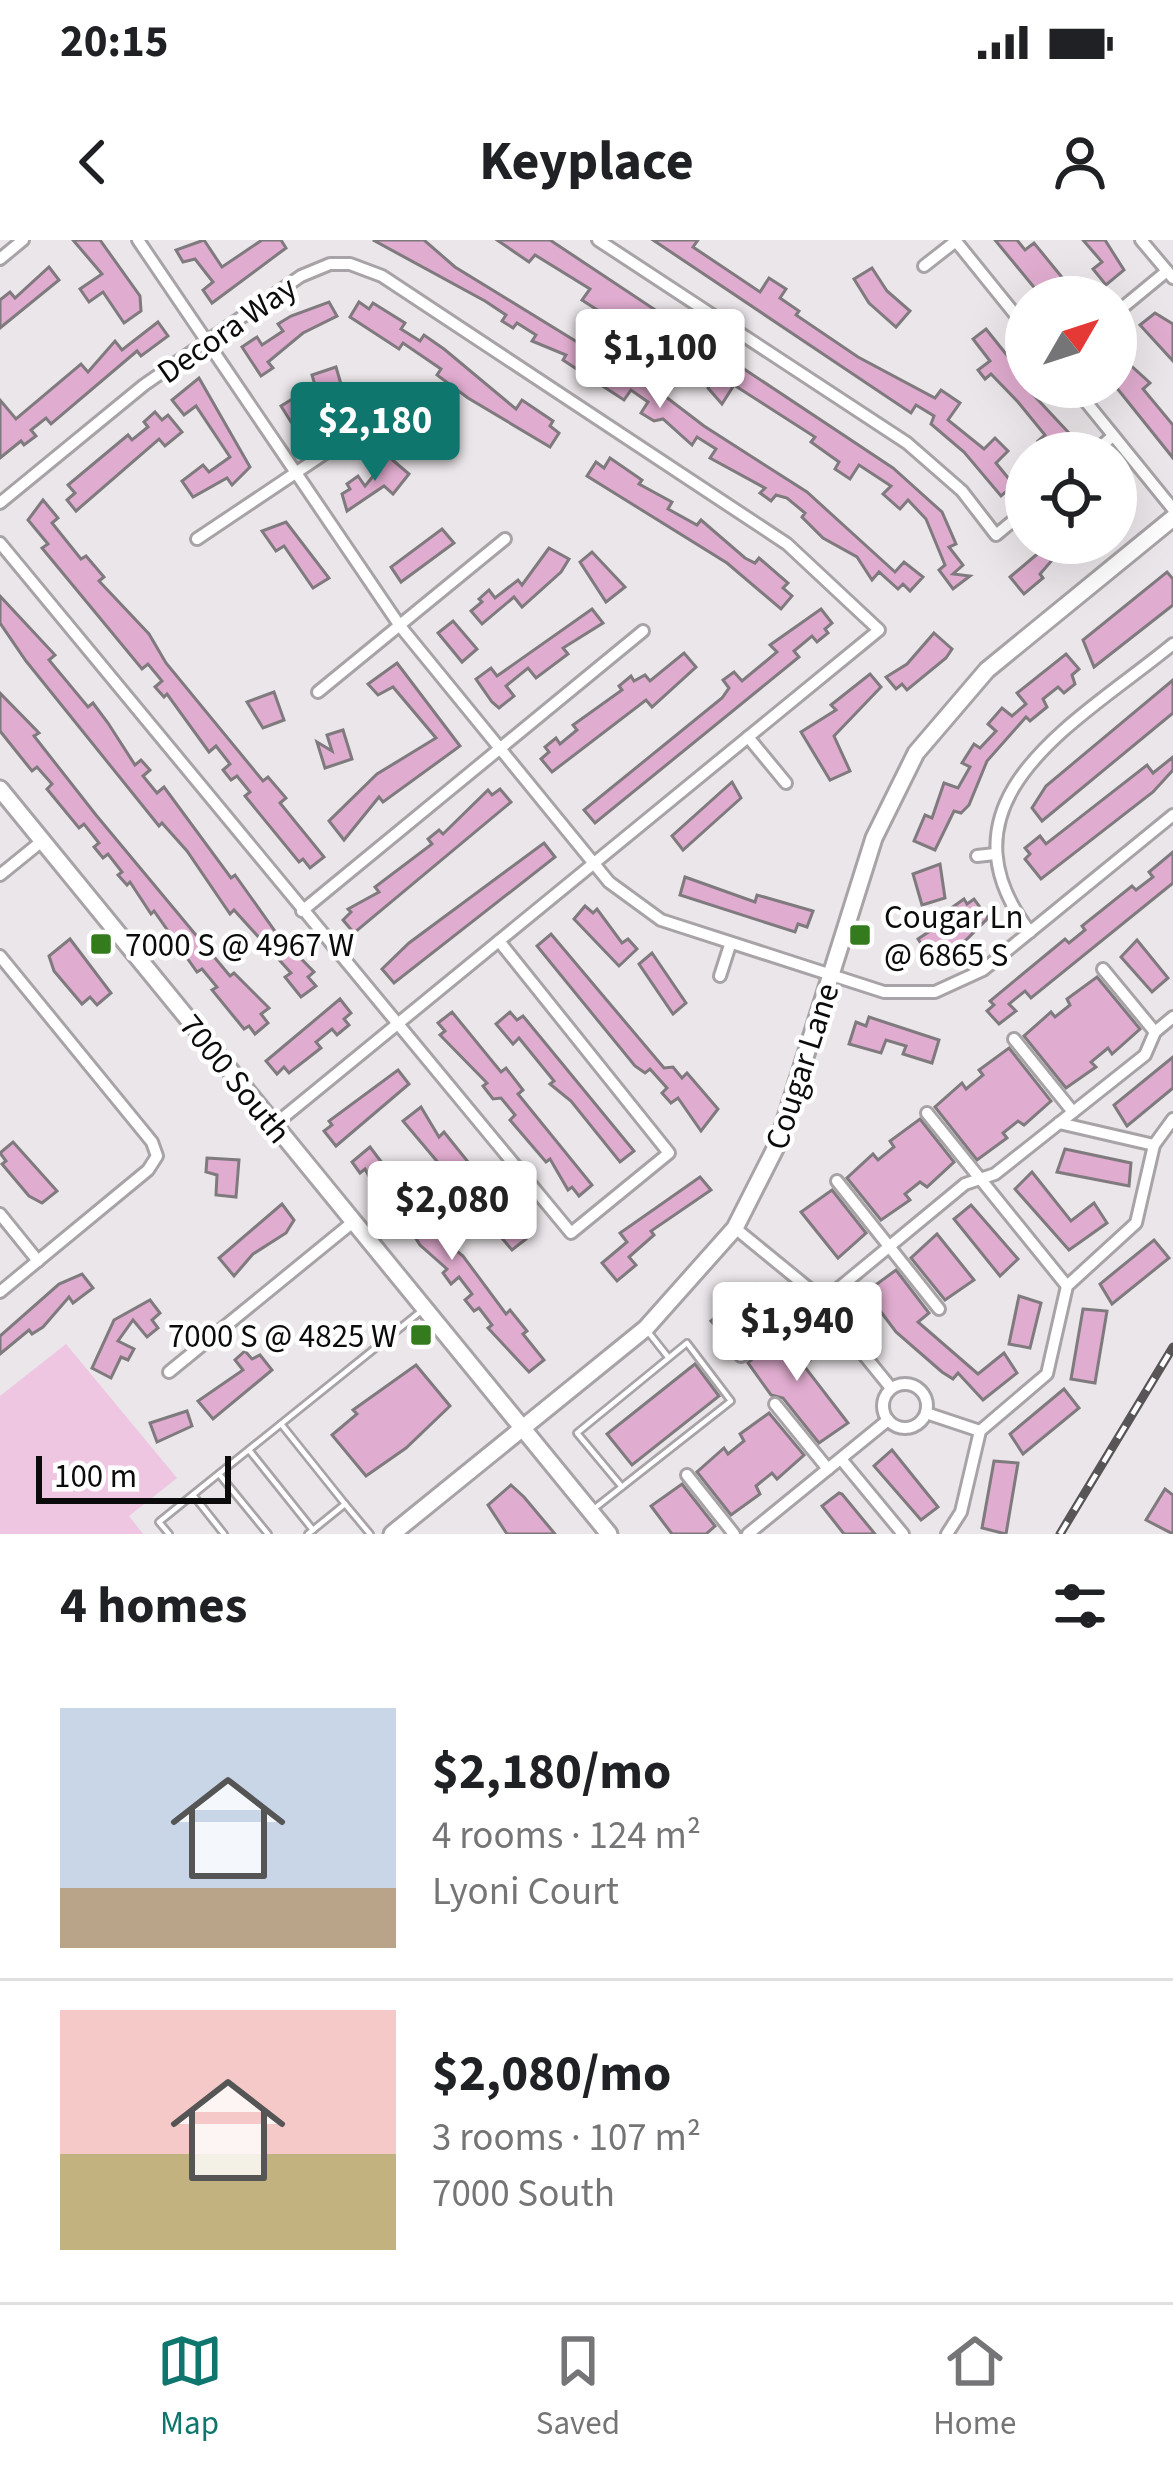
<!DOCTYPE html>
<meta charset="utf-8">
<style>
:root{--surface:#fff;--page:#f2f2f2;--text:#202124;--muted:#757577;--line:#e0e0e0;--accent:#0f766e}
body{margin:0;font-family:"Source Sans 3",sans-serif;background:var(--page);color:var(--text);height:100vh;display:flex;flex-direction:column;font-size:45px;white-space:nowrap}
*{box-sizing:border-box;margin:0}
p{font-size:39px;color:var(--muted)}
.icon{flex:none;width:66px;height:66px;fill:none;stroke:currentColor;stroke-width:2;stroke-linecap:round;stroke-linejoin:round}
.map{position:relative;height:1294px;overflow:hidden}
.sheet{display:flex;flex-direction:column;background:var(--surface);flex:1}
.sheet>*{flex:none}
.needle{width:78px;rotate:51deg}
.buttons{position:absolute;left:1005px;top:36px;display:grid;gap:24px}
.buttons a{display:grid;place-items:center;width:132px;height:132px;border-radius:50%;background:var(--surface);box-shadow:0 12px 48px #0002;font-size:60px}
.scale{position:absolute;left:36px;bottom:30px;width:195px;box-sizing:border-box;padding-left:12px;border:6px solid #0c0b0c;border-top:0;font-size:33px;line-height:42px;white-space:nowrap;color:#0c0b0c;-webkit-text-stroke:9px #fff;paint-order:stroke}
.price{position:absolute;translate:-50% -102px;padding:0 27px;border-radius:12px;background:#fff;color:#222;font-size:39px;line-height:78px;filter:drop-shadow(0 3px 6px #0008)}
.price::after{content:'';position:absolute;left:50%;top:72px;width:36px;height:27px;margin-left:-18px;background:inherit;clip-path:polygon(0 0,100% 0,50% 100%)}
.price.active{background:var(--accent);color:#fff}
ul{padding:0;list-style:none}
li{display:flex;align-items:center;gap:36px;height:300px;padding:0 60px}
li+li{border-top:3px solid var(--line)}
li span{display:grid;place-items:center;flex:none;width:336px;height:240px;border-radius:0px;color:#555}
li>.icon{margin-inline-start:auto}
span .icon{width:144px;height:144px;fill:#fffc;stroke-width:1}
li b{font-size:51px}
h2{display:flex;justify-content:space-between;align-items:center;height:144px;padding:0 60px;font-size:51px}
.status{display:flex;justify-content:space-between;align-items:center;height:84px;padding:0 60px;background:var(--surface);direction:ltr}
.status svg{height:33px;fill:currentColor}
header{display:flex;justify-content:space-between;align-items:center;height:156px;padding:0 60px;background:var(--surface);font-size:54px;font-weight:700}
.tab-bar{display:flex;justify-content:space-around;align-items:center;height:168px;border-top:3px solid var(--line);background:var(--surface);font-size:33px;color:var(--muted)}
.tab-bar a{display:grid;justify-items:center;gap:6px}
.tab-bar .active{color:var(--accent)}
.map>svg:first-child{display:block}
</style>
<div class="status"><b>20:15</b><svg viewBox="0 0 49 12"><path d="M0 12V9h3v3zM5 12V6h3v6zM10 12V3h3v9zM15 12V0h3v12zM26 1h20v11H26zM47 4h2v5h-2z"/></svg></div>
<header><svg class="icon" aria-label="back" viewBox="0 0 24 24"><path d="M15 5l-7 7 7 7"/></svg>Keyplace<svg class="icon" aria-label="person" viewBox="0 0 24 24"><circle cx="12" cy="8" r="4"/><path d="M4 21q1-7 8-7t8 7"/></svg></header>
<div class="map">
<svg width="1173" height="1294" viewBox="0 0 1173 1294">
<rect width="100%" height="100%" fill="#ebe6e9"/>
<polygon fill="#eec6e1" points="66,1104 177,1238 129,1276 143,1294 0,1294 0,1156"/>
<g fill="#e0accf" stroke="#7f7a7d" stroke-width="3">
<polygon points="73,0 100,0 140,56 141,71 124,83 103,52 89,62 80,49 102,34"/>
<polygon points="204,0 222,27 262,0 281,0 286,8 212,63 203,50 213,42 195,19 183,22 176,10"/>
<polygon points="373,0 424,0 455,27 608,121 603,129 620,140 628,128 704,186 807,252 895,332 904,322 923,337 910,351 903,344 898,349 879,332 872,340 857,317 823,298 802,277 805,273 787,258 776,255 771,261 760,253 765,248 710,218 716,209 697,197 692,205 663,179 654,181 641,173 648,162 631,150 624,160 563,120 566,115 532,101 536,95 517,83 513,88 502,81 506,75 485,61"/>
<polygon points="497,0 550,0 893,228 942,272 956,304 949,307 963,325 953,334 970,336 953,349 939,330 945,325 926,279 908,260 900,269 883,254 891,246 859,225 850,239 835,229 839,222 811,202 815,197 734,145 722,164 708,148 717,134 660,97 648,114 640,108 644,101 636,95 582,60 590,49 535,15 529,22"/>
<polygon points="653,0 698,0 693,7 760,52 769,38 786,49 780,58 799,71 796,75 858,117 935,158 941,150 960,163 948,180 984,209 995,198 1008,211 996,223 1014,245 1001,256 964,212 931,184 934,176 916,165 911,173"/>
<polygon points="995,0 1017,0 1025,10 1034,3 1065,41 1059,45 1069,57 1042,57"/>
<polygon points="1083,0 1105,0 1124,30 1106,45 1093,29 1102,22"/>
<polygon points="49,27 59,40 0,88 0,60 10,52 15,58"/>
<polygon points="872,28 887,51 910,71 896,87 869,63 854,39"/>
<polygon points="329,62 337,76 303,93 268,122 273,128 261,136 242,107 257,97 262,105 283,91 278,84 291,76"/>
<polygon points="359,62 369,69 373,63 405,83 401,89 420,101 424,95 444,109 516,169 522,160 553,181 550,186 559,193 550,207 468,158 437,135 441,129 403,103 399,109 350,77"/>
<polygon points="1155,73 1173,84 1173,121 1140,85"/>
<polygon points="158,82 168,96 141,116 137,111 51,184 46,178 31,190 36,196 24,205 21,201 0,218 0,160 16,179 81,124 88,132 115,101 122,110"/>
<polygon points="986,89 1026,139 1026,147 1069,193 1052,213 1038,201 1045,195 1018,162 991,134 985,139 978,130 990,121 973,99"/>
<polygon points="1116,112 1150,143 1143,149 1173,185 1173,218 1116,147"/>
<polygon points="336,127 343,151 305,157 315,173 291,182 281,166 315,145 312,135"/>
<polygon points="199,138 250,227 232,245 227,238 193,257 182,241 203,225 209,232 230,217 196,166 184,175 172,160"/>
<polygon points="155,172 162,180 168,175 182,192 165,206 159,199 76,271 67,260 75,253 68,245 128,195 132,200 148,187 144,182"/>
<polygon points="389,217 409,234 393,254 384,246 347,271 342,254 350,249 347,244 358,236 365,246"/>
<polygon points="610,218 642,240 639,244 672,262 668,269 697,285 701,280 745,318 755,323 759,318 788,343 783,348 792,356 781,369 727,323 587,236 596,222 604,228"/>
<polygon points="43,260 58,278 52,283 81,319 86,316 104,337 99,341 149,394 166,423 263,541 268,537 286,558 280,563 324,617 310,628 303,619 299,622 245,556 250,552 237,536 231,540 223,530 230,524 216,506 209,512 167,454 164,457 155,447 162,441 148,424 142,429 42,308 48,304 28,280"/>
<polygon points="286,282 329,338 313,348 284,306 276,311 262,291"/>
<polygon points="442,289 454,303 401,342 391,327"/>
<polygon points="1036,303 1067,303 1040,334 1043,338 1024,354 1010,337 1042,310"/>
<polygon points="549,308 569,319 561,332 522,367 514,357 482,384 471,371 482,362 479,359 489,350 495,358 518,340 522,345"/>
<polygon points="592,312 625,347 606,362 580,322"/>
<polygon points="1167,332 1173,339 1173,365 1094,427 1083,400"/>
<polygon points="0,356 55,415 49,420 88,467 93,463 108,483 135,525 141,520 150,530 143,536 157,553 164,547 231,638 235,635 277,694 314,732 308,737 316,746 301,757 285,737 291,733 234,670 230,674 187,611 162,583 159,586 26,421 0,383"/>
<polygon points="592,369 603,383 563,408 568,414 536,438 528,428 506,446 514,456 499,468 492,462 476,439 491,428 497,436"/>
<polygon points="821,369 832,383 825,389 828,393 817,402 812,396 794,411 799,417 595,583 584,570 722,458 729,448 723,440 734,432 742,441 777,412 770,405"/>
<polygon points="453,381 477,409 462,422 438,393"/>
<polygon points="934,393 952,409 946,418 907,450 902,444 896,449 886,437 907,424"/>
<polygon points="684,413 696,427 652,467 646,460 552,532 541,519 549,512 545,507 556,498 560,504 577,490 573,485 622,450 619,446 631,436 634,441 645,435 650,441"/>
<polygon points="1066,414 1079,429 1072,435 1075,444 1064,453 1058,447 1043,459 1047,467 1030,481 1026,477 987,521 969,565 961,573 954,571 935,610 914,601 925,575 932,578 944,543 958,548 970,527 962,523 974,504 980,508 996,491 988,484 1002,468 1012,476 1026,464 1017,453"/>
<polygon points="397,423 460,506 383,562 379,557 344,600 329,581 377,534 436,498 393,447 378,455 368,444"/>
<polygon points="870,434 881,447 834,496 850,531 830,540 801,492 836,470 831,465"/>
<polygon points="1173,440 1173,473 1042,581 1032,568 1046,546"/>
<polygon points="274,452 284,480 263,488 247,462"/>
<polygon points="0,453 39,493 34,496 96,575 230,736 234,733 269,768 261,774 268,783 255,794 249,786 244,789 212,750 217,747 202,729 197,732 154,671 151,674 130,642 127,645 118,635 122,632 108,614 103,618 94,607 99,603 84,584 79,588 47,549 52,544 37,527 32,531 0,491"/>
<polygon points="343,490 352,519 325,528 317,502 332,511 327,495"/>
<polygon points="1173,517 1173,530 1153,552 1041,639 1025,619 1030,614 1025,608 1040,596 1046,604 1147,525 1153,533"/>
<polygon points="732,542 741,558 683,610 672,596"/>
<polygon points="500,549 511,562 354,693 343,680 351,672 348,669 379,652 375,647 432,604 428,599 439,590 443,594 488,550 492,555"/>
<polygon points="544,603 555,617 394,743 382,729 409,703"/>
<polygon points="1173,612 1173,643 1031,758 1025,751 1009,764 1016,771 999,784 987,771 994,765 990,761 1065,699 1069,703 1085,690 1082,686 1132,646 1136,650 1153,637 1149,632"/>
<polygon points="940,624 945,658 922,665 913,634"/>
<polygon points="685,637 755,662 757,655 813,671 807,687 798,684 795,692 680,655"/>
<polygon points="964,659 967,664 974,659 988,678 957,709 944,718 939,711 930,717 918,699 954,675 950,669"/>
<polygon points="585,666 593,673 597,669 622,703 628,699 637,709 619,726 574,679"/>
<polygon points="551,694 664,828 673,827 682,838 687,833 718,869 701,891 678,858 671,863 662,853 667,848 650,829 645,833 635,826 537,706"/>
<polygon points="70,699 111,753 97,765 90,757 82,764 54,731 49,716"/>
<polygon points="1137,700 1168,738 1152,752 1121,717"/>
<polygon points="652,713 686,763 673,774 639,724"/>
<polygon points="1097,737 1140,789 1112,814 1108,808 1091,822 1096,827 1066,848 1024,796 1051,772 1055,777 1070,765 1067,759"/>
<polygon points="340,759 351,773 344,779 349,785 337,795 332,789 316,802 321,808 289,833 284,827 277,834 266,821"/>
<polygon points="452,772 501,832 506,828 523,850 518,854 592,945 579,956 572,947 568,950 550,919 546,922 510,880 515,875 501,858 493,859 483,846 487,843 440,795 445,791 438,783"/>
<polygon points="510,772 517,780 523,776 634,911 620,922 571,861 550,844 554,841 519,798 513,804 496,784"/>
<polygon points="869,777 939,800 932,823 903,814 906,806 886,800 881,813 849,804 856,782 866,786"/>
<polygon points="1009,808 1051,861 1024,885 1018,881 1003,893 1007,898 977,920 935,867 962,843 966,849 983,835 979,830"/>
<polygon points="1173,817 1173,848 1127,886 1114,865"/>
<polygon points="398,830 409,844 336,906 324,891 332,885 329,881"/>
<polygon points="421,867 439,897 444,892 522,989 526,999 512,1010 403,881"/>
<polygon points="920,879 954,922 927,947 920,942 905,954 910,960 881,980 847,938 873,914 878,920 894,907 890,901"/>
<polygon points="13,902 57,951 42,963 29,956 2,924 6,921 0,913"/>
<polygon points="370,907 435,993 463,1016 506,1074 510,1070 527,1091 523,1094 544,1120 529,1132 488,1088 492,1085 479,1068 474,1071 465,1060 472,1054 459,1037 451,1044 443,1033 447,1029 420,1005 389,956 383,961 365,929 360,933 352,922"/>
<polygon points="1065,909 1131,923 1129,946 1057,932"/>
<polygon points="207,918 239,920 236,957 216,955 217,935 206,932"/>
<polygon points="1032,932 1071,981 1094,963 1107,983 1069,1010 1015,949"/>
<polygon points="700,937 711,950 651,991 654,995 629,1017 636,1025 617,1041 602,1023 627,1002 620,993"/>
<polygon points="832,950 866,993 838,1018 801,972"/>
<polygon points="282,964 294,980 286,993 253,1014 234,1036 219,1018"/>
<polygon points="971,965 1018,1019 1000,1036 954,979"/>
<polygon points="937,994 974,1040 945,1060 911,1018"/>
<polygon points="1154,1000 1169,1018 1112,1064 1100,1044"/>
<polygon points="896,1030 929,1073 918,1082 978,1134 1004,1113 1017,1133 983,1160 958,1133 953,1139 942,1132 896,1092 866,1052"/>
<polygon points="82,1034 93,1048 73,1063 69,1057 43,1087 32,1094 29,1090 0,1114 0,1096 59,1044"/>
<polygon points="756,1044 775,1071 735,1108 711,1081"/>
<polygon points="1019,1056 1041,1063 1030,1108 1009,1104"/>
<polygon points="150,1060 160,1073 152,1080 158,1088 147,1097 133,1080 118,1101 134,1109 128,1120 121,1117 111,1138 92,1128 114,1080"/>
<polygon points="1083,1069 1107,1071 1095,1143 1071,1139"/>
<polygon points="788,1086 814,1116 804,1126 848,1183 819,1203 783,1158 771,1155 748,1123"/>
<polygon points="245,1111 252,1119 260,1115 272,1130 213,1179 198,1161 243,1130 235,1120"/>
<polygon points="695,1124 719,1156 632,1225 607,1194"/>
<polygon points="416,1125 450,1166 406,1208 366,1236 332,1195 357,1174 353,1170"/>
<polygon points="1064,1149 1079,1168 1023,1214 1010,1194"/>
<polygon points="187,1171 192,1186 157,1202 150,1183"/>
<polygon points="769,1173 804,1215 777,1239 772,1233 756,1246 760,1254 731,1275 697,1232 724,1208 728,1214 744,1201 740,1194"/>
<polygon points="892,1210 938,1267 921,1280 874,1226"/>
<polygon points="994,1221 1018,1223 1006,1294 982,1288"/>
<polygon points="682,1244 715,1286 706,1294 672,1294 651,1266"/>
<polygon points="511,1245 524,1257 555,1294 507,1294 488,1265"/>
<polygon points="1165,1249 1173,1255 1173,1294 1146,1280"/>
<polygon points="839,1253 842,1254 875,1294 844,1294 822,1266"/>
</g>
<g fill="none" stroke-linecap="round" stroke-linejoin="round">
<g stroke="#a8a3a6" stroke-width="10">
<g id="lane">
<polyline points="649,1093 668,1117"/>
<polyline points="281,1184 345,1264 308,1294"/>
<polyline points="249,1210 313,1290"/>
<polyline points="219,1234 268,1294"/>
<polyline points="193,1255 224,1294"/>
<polyline points="345,1264 370,1294"/>
<polyline points="595,1268 731,1161 687,1103 577,1193 622,1247"/>
<polyline points="169,1294 159,1282 420,1072"/>
</g>
</g>
<g stroke="#a8a3a6" stroke-width="16">
<g id="street">
<polyline points="138,0 400,386 609,642 661,680 884,752 935,752 983,730 1173,575"/>
<polyline points="598,0 907,203 962,251 996,295 1026,270"/>
<polyline points="955,0 1026,88"/>
<polyline points="1141,0 1173,38"/>
<polyline points="0,19 23,0"/>
<polyline points="924,26 956,1"/>
<polyline points="1116,73 1167,31"/>
<polyline points="1074,147 1173,269"/>
<polyline points="1093,213 1113,196"/>
<polyline points="0,263 144,145 301,36 330,24 350,24 382,36 787,304 879,390 274,885"/>
<polyline points="197,299 355,193"/>
<polyline points="0,303 571,993 669,913 499,701"/>
<polyline points="318,452 505,299"/>
<polyline points="748,497 786,543"/>
<polyline points="977,616 995,614"/>
<polyline points="0,635 42,601"/>
<polyline points="302,671 643,391"/>
<path d="M1030 692C928 558 1081 480 1173 404"/>
<polyline points="0,716 152,902 157,916 148,930 0,1052"/>
<polyline points="1103,729 1155,792"/>
<polyline points="720,736 730,705"/>
<polyline points="1014,799 1073,872"/>
<polyline points="927,873 1067,1046"/>
<polyline points="1059,883 1154,905"/>
<polyline points="837,941 939,1069"/>
<polyline points="0,974 38,1021"/>
<polyline points="735,988 812,1051 891,1148"/>
<polyline points="822,1062 965,944 995,934 1145,815 1155,792 1173,777"/>
<polyline points="741,1116 812,1051"/>
<polyline points="169,1132 353,982"/>
<circle cx="905" cy="1166" r="22"/>
<polyline points="775,1164 828,1229"/>
<polyline points="926,1173 980,1191"/>
<polyline points="841,1219 903,1294"/>
<polyline points="687,1235 734,1294"/>
<polyline points="748,1294 888,1180"/>
<polyline points="947,1294 961,1272 980,1191 1047,1134 1067,1046 1136,983 1154,905 1173,879"/>
</g>
</g>
<g stroke="#a8a3a6" stroke-width="21">
<g id="secondary">
<polyline points="0,549 609,1294"/>
<polyline points="392,1294 646,1088 735,988 778,903 874,598 916,513 987,430 1173,278"/>
</g>
</g>
<use href="#lane" stroke="#fff" stroke-width="4.5"/>
<use href="#street" stroke="#fff" stroke-width="10"/>
<use href="#secondary" stroke="#fff" stroke-width="15"/>
<g stroke="#585557" stroke-width="9">
<polyline id="rail" points="1060,1294 1173,1107"/>
</g>
<use href="#rail" stroke="#fff" stroke-width="4.5" stroke-dasharray="14" stroke-linecap="butt"/>
</g>
<g fill="#347b1e" stroke="#fff" stroke-width="4.5">
<rect x="848" y="683" width="24" height="24" rx="6"/>
<rect x="89" y="692" width="24" height="24" rx="6"/>
<rect x="409" y="1083" width="24" height="24" rx="6"/>
</g>
<g text-anchor="middle" stroke-width="9" stroke-linejoin="round" paint-order="stroke">
<g font-size="33" fill="#0c0b0c" stroke="#fff">
<text transform="translate(226 89) rotate(-35)" y="12">Decora Way</text>
<text transform="translate(801 826) rotate(-72)" y="12">Cougar Lane</text>
<text transform="translate(236 838) rotate(51)" y="12">7000 South</text>
</g>
<g font-size="33" fill="#0c0b0c" stroke="#fff" text-anchor="start">
<text x="884" y="688">Cougar Ln<tspan x="884" dy="38">@ 6865 S</tspan></text>
<text x="125" y="716">7000 S @ 4967 W</text>
<text x="397" y="1107" text-anchor="end">7000 S @ 4825 W</text>
</g>
</g>
</svg>
<div class="buttons">
<a><svg class="needle" viewBox="-14 -14 28 28"><path d="M0-13l5 13h-10z" fill="#e53935"/><path d="M0 13l5-13h-10z" fill="#757577"/></svg></a>
<a><svg class="icon" aria-label="locate" viewBox="0 0 24 24"><circle cx="12" cy="12" r="6"/><path d="M12 2v4M12 18v4M2 12h4M18 12h4"/></svg></a>
</div>
<div class="scale">100 m</div>
<b class="price" style="left:660px;top:171px">$1,100</b>
<b class="price active" style="left:375px;top:244px">$2,180</b>
<b class="price" style="left:452px;top:1023px">$2,080</b>
<b class="price" style="left:797px;top:1144px">$1,940</b>
</div>
<section class="sheet">
<h2>4 homes<svg class="icon" aria-label="filters" viewBox="0 0 24 24"><path d="M4 7h16M4 17h16"/><circle cx="9" cy="7" r="2"/><circle cx="15" cy="17" r="2"/></svg></h2>
<ul>
<li><span style="background:linear-gradient(#c9d6e8 75%,#b9a48a 0)"><svg class="icon" aria-label="home" viewBox="0 0 24 24"><path d="M3 11l9-7 9 7M6 9v11h12V9"/></svg></span><div><b>$2,180/mo</b><p>4 rooms · 124 m²</p><p>Lyoni Court</p></div></li>
<li><span style="background:linear-gradient(#f6c9c9 60%,#c2b280 0)"><svg class="icon" aria-label="home" viewBox="0 0 24 24"><path d="M3 11l9-7 9 7M6 9v11h12V9"/></svg></span><div><b>$2,080/mo</b><p>3 rooms · 107 m²</p><p>7000 South</p></div></li>
</ul>
</section>
<nav class="tab-bar">
<a class="active"><svg class="icon" aria-label="map" viewBox="0 0 24 24"><path d="M3 6l6-2 6 2 6-2v14l-6 2-6-2-6 2zM9 4v14M15 6v14"/></svg>Map</a>
<a><svg class="icon" aria-label="saved" viewBox="0 0 24 24"><path d="M7 4h10v16l-5-4-5 4z"/></svg>Saved</a>
<a><svg class="icon" aria-label="home" viewBox="0 0 24 24"><path d="M3 11l9-7 9 7M6 9v11h12V9"/></svg>Home</a>
</nav>
